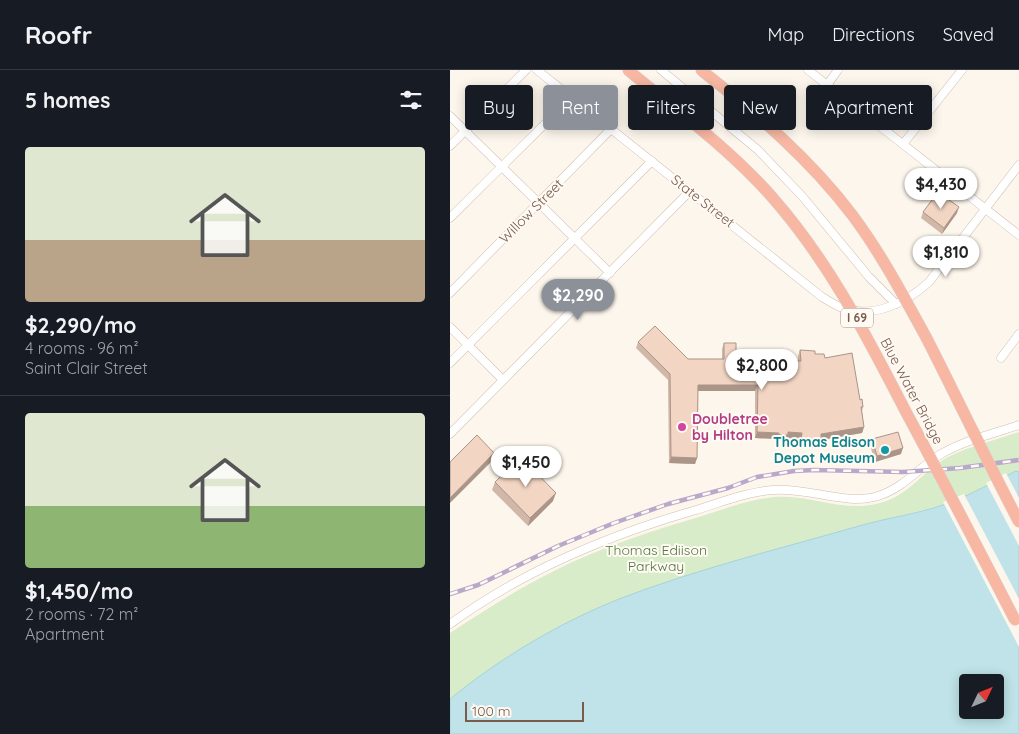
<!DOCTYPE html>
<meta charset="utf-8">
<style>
:root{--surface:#171b24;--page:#20242c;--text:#f1f3f6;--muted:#9ea1a6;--line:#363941;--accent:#8c9099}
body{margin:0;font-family:Quicksand,sans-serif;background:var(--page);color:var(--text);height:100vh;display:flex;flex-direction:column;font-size:19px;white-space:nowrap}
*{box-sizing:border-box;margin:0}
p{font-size:16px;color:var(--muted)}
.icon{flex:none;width:28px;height:28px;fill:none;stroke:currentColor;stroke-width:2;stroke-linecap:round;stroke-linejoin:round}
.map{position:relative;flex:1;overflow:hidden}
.side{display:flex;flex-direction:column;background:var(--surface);width:450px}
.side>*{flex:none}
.banner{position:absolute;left:15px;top:15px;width:475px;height:45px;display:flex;gap:10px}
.needle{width:32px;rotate:47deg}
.fabs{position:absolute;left:509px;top:604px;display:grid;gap:10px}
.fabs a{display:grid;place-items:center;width:45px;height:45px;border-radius:5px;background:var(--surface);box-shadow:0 2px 12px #0003;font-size:25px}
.scale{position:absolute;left:15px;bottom:12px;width:119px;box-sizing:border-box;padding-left:5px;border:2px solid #7a5c4d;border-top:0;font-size:14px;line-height:18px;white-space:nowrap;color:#7a5c4d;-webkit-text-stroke:4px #fffaf3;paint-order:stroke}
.price{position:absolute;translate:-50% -42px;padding:0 11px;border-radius:18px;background:#fff;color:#222;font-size:16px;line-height:32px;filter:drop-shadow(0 1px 2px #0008)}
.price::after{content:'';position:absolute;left:50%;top:30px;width:15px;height:11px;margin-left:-8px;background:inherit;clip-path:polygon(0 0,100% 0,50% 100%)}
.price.selected{background:var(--accent);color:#fff}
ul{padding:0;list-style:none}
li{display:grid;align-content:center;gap:10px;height:265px;padding:0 25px}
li+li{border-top:1px solid var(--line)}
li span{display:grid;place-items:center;height:155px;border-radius:5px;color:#555}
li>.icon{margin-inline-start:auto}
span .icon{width:90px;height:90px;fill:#fffc;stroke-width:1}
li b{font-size:21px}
h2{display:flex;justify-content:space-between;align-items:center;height:60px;padding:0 25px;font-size:21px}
.pill{padding:0 18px;border-radius:5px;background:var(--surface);box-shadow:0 2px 12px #0003;font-size:18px;line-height:45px}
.pill.selected{background:var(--accent);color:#fff}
header{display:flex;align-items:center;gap:30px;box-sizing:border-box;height:70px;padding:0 25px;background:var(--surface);border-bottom:1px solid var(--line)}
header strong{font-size:24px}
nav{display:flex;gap:28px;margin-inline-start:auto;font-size:18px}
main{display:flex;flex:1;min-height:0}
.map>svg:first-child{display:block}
</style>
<header>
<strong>Roofr</strong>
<nav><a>Map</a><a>Directions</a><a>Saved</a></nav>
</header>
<main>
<section class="side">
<h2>5 homes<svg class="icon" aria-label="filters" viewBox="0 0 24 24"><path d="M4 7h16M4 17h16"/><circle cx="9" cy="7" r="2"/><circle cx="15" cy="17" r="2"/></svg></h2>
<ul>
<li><span style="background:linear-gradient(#dfe7d0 60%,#b9a48a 0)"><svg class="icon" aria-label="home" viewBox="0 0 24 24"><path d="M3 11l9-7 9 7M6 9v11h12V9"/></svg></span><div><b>$2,290/mo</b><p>4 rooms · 96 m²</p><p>Saint Clair Street</p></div></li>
<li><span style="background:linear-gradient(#dfe7d0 60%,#8fb573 0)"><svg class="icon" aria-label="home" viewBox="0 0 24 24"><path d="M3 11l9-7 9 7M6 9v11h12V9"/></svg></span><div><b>$1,450/mo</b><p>2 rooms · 72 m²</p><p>Apartment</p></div></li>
</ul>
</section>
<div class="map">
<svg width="569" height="664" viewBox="0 0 569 664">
<rect width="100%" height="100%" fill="#fdf6ec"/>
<path fill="#d8ecc9" d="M569 362V402L566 401 521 424 491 436 416 454 251 501 169 530 0 629V563C34 541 67 519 104 501 151 477 201 461 252 446 275 439 300 429 325 427 359 424 392 442 426 434 460 427 471 401 498 387 520 376 546 370 569 362Z"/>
<path fill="#bfe3e8" stroke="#a5d3da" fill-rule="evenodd" d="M566 401 569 402V664H0V629C50 588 109 553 169 529 247 499 329 479 409 456 437 448 466 444 493 435 519 426 541 413 566 401ZM518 612H545V640H518Z"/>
<g fill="#fdf6ec">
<polygon points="556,403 569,428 569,476 536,413"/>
<polygon points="514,424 569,529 569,577 493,432"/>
</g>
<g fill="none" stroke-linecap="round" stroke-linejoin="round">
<g stroke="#d1beb0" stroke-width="9">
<g id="minor">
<path d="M87 0 372 227C379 231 386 236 393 238 424 249 457 232 479 212L569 95"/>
<polyline points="211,0 308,80 352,126 419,207 446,234"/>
<polyline points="358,0 569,165"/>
<polyline points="377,15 388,0"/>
<polyline points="0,46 160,203"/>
<polyline points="453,74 512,0"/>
<polyline points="0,76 76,0"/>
<polyline points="0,148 122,27"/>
<polyline points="0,223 161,59"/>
<polyline points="0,257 53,310"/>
<polyline points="551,288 569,264"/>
<polyline points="0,293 202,91"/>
<polyline points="0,364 240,121"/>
<path d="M0 554C74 500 159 465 246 440 272 432 297 422 323 420 358 417 397 436 428 426 454 418 469 397 491 384 515 370 543 364 569 355"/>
</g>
</g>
<use href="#minor" stroke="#fff" stroke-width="8"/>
<g stroke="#b9a8c9" stroke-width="4.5">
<polyline id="rail" points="0,524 28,515 108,476 164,453 218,434 278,418 307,407 344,401 364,400 453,402 510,398 569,390"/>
</g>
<use href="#rail" stroke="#fffaf3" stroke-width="2.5" stroke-dasharray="8" stroke-linecap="butt"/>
<g stroke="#dad1cd" stroke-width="12" stroke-linecap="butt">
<g id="highway-bridge">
<path d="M178 0C227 41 280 79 322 127 380 193 416 265 456 342 493 411 529 480 565 550"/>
<path d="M251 0C307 44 360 89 403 146 432 185 454 227 477 269 508 330 537 391 569 452"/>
</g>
</g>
<use href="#highway-bridge" stroke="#f7b7a3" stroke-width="11"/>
</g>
<g fill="#d1b7a8">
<polygon points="473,142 507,143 492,164 471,148"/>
<polygon points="188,272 238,289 272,289 272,279 274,273 286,286 316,291 348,291 348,286 350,280 365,284 375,288 410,330 413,337 412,341 414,357 412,363 371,370 369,374 349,377 350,369 337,368 336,371 327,371 327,369 305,368 305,321 248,321 247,388 245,394 219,393 218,310 186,278"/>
<polygon points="422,369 451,384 425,392 420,375"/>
<polygon points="45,412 103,431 78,456 42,420"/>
</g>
<g fill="#aa9588">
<polygon points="509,137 507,143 492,164 494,158"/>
<polygon points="248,315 308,315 305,321 245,321"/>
<polygon points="414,357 412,363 371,370 369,374 349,377 351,371 371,364"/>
<polygon points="307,362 329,363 327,369 305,368"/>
<polygon points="338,362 352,363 350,369 337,368 336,371 327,371 329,365"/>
<polygon points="453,378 451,384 425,392 427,386"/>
<polygon points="44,383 42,391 0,433 0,428"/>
<polygon points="221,387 247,388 245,394 219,393"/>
<polygon points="106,423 103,431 78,456 80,448"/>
</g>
<g fill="#f3d5c3" stroke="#aa9588">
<polygon points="488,122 509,137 494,158 473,142"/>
<polygon points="205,256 238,289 274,289 274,273 286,273 286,286 316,287 316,291 351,291 350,280 365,281 365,284 374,284 375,288 402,283 410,330 412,329 413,337 411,337 414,357 371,364 371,369 351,371 352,363 338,362 338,365 329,365 329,363 307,362 308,315 248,315 247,388 221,387 220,304 188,272"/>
<polygon points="448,362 453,378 427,386 422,369"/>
<polygon points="27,365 44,383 0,428 0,392"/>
<polygon points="71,387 106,423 80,448 45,412"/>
</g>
<circle fill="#d1479c" stroke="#fffaf3" stroke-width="2" cx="232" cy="357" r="5"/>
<circle fill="#0f9aa8" stroke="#fffaf3" stroke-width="2" cx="435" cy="380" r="5"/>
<g text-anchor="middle" stroke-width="4" stroke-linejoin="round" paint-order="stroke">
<rect fill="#fffaf3" stroke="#a28b7f" stroke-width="1" x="391" y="238.5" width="32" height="19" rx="4"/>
<g font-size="12" font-weight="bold" fill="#7a5c4d">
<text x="407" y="252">I 69</text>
</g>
<g font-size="14" fill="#7a5c4d" stroke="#fffaf3">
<text transform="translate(253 131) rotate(38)" y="5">State Street</text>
<text transform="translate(81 141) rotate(-45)" y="5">Willow Street</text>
<text transform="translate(462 321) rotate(62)" y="5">Blue Water Bridge</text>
</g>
<g font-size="14" font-weight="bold" fill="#b23c85" stroke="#fffaf3" text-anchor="start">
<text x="242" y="354">Doubletree<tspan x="242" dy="16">by Hilton</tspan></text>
</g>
<g font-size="14" font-weight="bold" fill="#0d838f" stroke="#fffaf3" text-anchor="end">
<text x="425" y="377">Thomas Edison<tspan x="425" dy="16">Depot Museum</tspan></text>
</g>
<g font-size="14" fill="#537a41" stroke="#fffaf3">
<text x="206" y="485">Thomas Ediison<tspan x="206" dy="16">Parkway</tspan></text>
</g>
</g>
</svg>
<div class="fabs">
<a><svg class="needle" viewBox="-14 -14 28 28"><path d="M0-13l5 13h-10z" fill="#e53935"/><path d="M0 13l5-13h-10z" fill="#9ea1a6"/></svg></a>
</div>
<div class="scale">100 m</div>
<b class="price" style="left:491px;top:140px">$4,430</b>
<b class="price" style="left:496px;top:208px">$1,810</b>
<b class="price selected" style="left:128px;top:251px">$2,290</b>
<b class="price" style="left:312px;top:321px">$2,800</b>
<b class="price" style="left:76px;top:418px">$1,450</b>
<div class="banner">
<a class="pill">Buy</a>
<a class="pill selected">Rent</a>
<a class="pill">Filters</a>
<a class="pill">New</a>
<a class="pill">Apartment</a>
</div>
</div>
</main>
